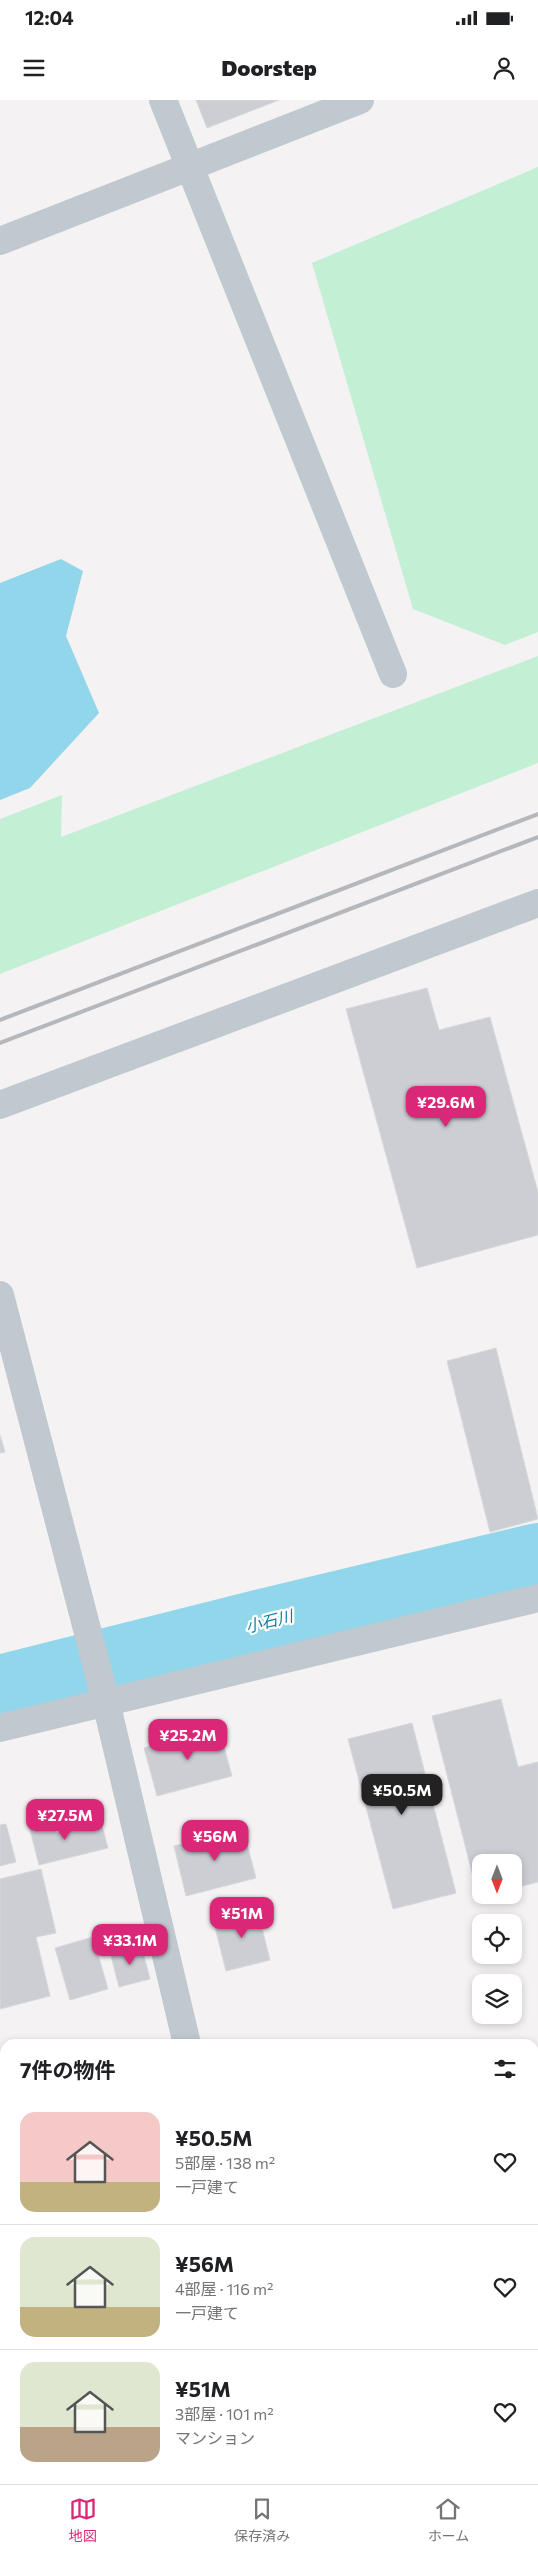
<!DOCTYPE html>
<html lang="ja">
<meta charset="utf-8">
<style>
:root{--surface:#fff;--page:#f2f2f2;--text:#202124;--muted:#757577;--line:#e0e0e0;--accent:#db2777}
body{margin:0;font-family:Commissioner,"Noto Sans JP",sans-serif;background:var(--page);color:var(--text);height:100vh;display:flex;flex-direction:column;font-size:19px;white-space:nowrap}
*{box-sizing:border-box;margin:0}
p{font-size:16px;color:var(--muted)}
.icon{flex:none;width:28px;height:28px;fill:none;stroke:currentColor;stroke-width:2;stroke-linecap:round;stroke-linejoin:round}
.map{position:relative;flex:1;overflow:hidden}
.panel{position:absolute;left:0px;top:1939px;width:539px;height:446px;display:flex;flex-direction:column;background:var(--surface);border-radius:15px 15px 0 0;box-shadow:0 2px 8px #0003}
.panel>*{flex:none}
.needle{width:32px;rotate:180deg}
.controls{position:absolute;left:472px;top:1754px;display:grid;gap:10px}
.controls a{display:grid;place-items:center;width:50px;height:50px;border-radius:10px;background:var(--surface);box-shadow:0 2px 8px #0003;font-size:25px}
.price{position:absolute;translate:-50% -42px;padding:0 11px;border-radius:10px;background:var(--accent);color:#fff;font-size:16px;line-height:32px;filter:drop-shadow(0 1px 2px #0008)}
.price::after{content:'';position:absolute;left:50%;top:30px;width:15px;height:11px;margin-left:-8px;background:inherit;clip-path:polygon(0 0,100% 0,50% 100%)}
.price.current{background:#222;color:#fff}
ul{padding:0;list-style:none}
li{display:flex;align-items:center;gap:15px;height:125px;padding:0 20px}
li+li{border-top:1px solid var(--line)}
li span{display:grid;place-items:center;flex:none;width:140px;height:100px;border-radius:15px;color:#555}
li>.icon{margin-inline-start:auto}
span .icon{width:60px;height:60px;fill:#fffc;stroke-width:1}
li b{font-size:21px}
h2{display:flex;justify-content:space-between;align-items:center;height:60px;padding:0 20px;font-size:21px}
.status{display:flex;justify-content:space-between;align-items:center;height:35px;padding:0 25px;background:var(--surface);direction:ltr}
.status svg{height:14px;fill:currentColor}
header{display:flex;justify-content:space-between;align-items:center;height:65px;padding:0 20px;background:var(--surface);font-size:22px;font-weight:800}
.tab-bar{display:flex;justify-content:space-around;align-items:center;height:70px;border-top:1px solid var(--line);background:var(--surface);font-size:14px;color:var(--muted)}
.tab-bar a{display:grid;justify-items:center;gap:2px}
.tab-bar .current{color:var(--accent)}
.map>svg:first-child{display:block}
</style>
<div class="status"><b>12:04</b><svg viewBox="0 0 49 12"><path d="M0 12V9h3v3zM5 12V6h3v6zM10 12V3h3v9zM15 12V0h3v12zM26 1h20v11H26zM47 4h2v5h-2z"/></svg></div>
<header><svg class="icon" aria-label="menu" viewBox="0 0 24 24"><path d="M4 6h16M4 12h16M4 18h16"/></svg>Doorstep<svg class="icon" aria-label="person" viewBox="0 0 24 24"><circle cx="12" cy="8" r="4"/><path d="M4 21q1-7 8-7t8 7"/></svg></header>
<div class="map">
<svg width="538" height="2384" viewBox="0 0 538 2384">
<rect width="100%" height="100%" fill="#f4f2f2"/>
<g fill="#c3efd5">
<polygon points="538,67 538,532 505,545 413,509 312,163"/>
<polygon points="538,556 538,663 0,874 0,719 62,695 61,737"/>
</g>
<polygon fill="#91d6eb" points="61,459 83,471 66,536 99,613 30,688 0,700 0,483"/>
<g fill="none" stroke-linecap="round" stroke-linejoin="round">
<polyline stroke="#91d6eb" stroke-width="64" points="0,1587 262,1521 538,1455"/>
</g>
<g fill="#ccced4" stroke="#d6d8dd">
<polygon points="196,0 279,0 207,28"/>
<polygon points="427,888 439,930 490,917 538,1092 538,1135 417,1168 346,909"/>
<polygon points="496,1248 538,1419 490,1432 447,1261"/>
<polygon points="0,1335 5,1352 0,1353"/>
<polygon points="501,1599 518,1667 538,1662 538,1782 514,1788 514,1762 481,1762 481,1795 483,1795 478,1796 432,1616"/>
<polygon points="412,1623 456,1793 393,1809 348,1639"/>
<polygon points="218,1625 232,1676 157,1696 144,1648"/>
<polygon points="51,1716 56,1733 101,1722 108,1748 39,1765 28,1722"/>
<polygon points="6,1724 16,1762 0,1766 0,1725"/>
<polygon points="243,1729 256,1778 186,1796 174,1746"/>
<polygon points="41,1769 56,1833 36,1837 50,1896 0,1909 0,1779"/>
<polygon points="257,1808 270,1860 226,1871 213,1819"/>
<polygon points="93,1837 108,1889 70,1900 55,1848"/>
<polygon points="141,1844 150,1879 119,1887 110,1852"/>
<polygon points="0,2095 5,2114 5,2156 0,2157"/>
<polygon points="538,2174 538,2288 534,2272 534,2175"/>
<polygon points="5,2308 5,2329 1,2309"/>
<polygon points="5,2333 5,2380 171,2380 172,2384 0,2384 0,2334"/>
<polygon points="190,2380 234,2380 235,2384 191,2384"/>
<polygon points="308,2380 349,2380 350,2384 309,2384"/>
<polygon points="359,2380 407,2380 408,2384 360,2384"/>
</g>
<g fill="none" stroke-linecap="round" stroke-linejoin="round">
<g stroke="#c0c8d0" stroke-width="28">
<polyline points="163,0 393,574"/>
<polyline points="0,141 360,0"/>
<polyline points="0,1005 538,803"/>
<polyline points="0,1195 106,1602 187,1944"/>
<polyline points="0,1628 538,1498"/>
<polyline points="534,2101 538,2100"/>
<polyline points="0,2233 5,2232"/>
<polyline points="291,2380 292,2384"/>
</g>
<g stroke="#b4b7bc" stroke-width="4">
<polyline points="0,920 538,714"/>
<polyline points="0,943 538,737"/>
</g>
</g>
<g text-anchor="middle" stroke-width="4.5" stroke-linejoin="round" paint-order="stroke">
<g font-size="16" font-style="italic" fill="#107b9c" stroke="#fff">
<text transform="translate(269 1521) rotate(-14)" y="6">小石川</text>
</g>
</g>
</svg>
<div class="controls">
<a><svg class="needle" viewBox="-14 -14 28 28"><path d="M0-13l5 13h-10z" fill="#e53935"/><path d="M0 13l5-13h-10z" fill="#757577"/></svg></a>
<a><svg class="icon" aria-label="locate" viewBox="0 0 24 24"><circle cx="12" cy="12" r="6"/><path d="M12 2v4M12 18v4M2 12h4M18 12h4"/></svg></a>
<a><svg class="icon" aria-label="layers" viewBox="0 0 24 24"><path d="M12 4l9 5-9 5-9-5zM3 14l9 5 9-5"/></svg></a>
</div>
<b class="price" style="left:446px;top:1028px">¥29.6M</b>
<b class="price" style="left:188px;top:1661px">¥25.2M</b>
<b class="price current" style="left:402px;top:1716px">¥50.5M</b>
<b class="price" style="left:65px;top:1741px">¥27.5M</b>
<b class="price" style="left:215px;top:1762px">¥56M</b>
<b class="price" style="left:242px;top:1839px">¥51M</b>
<b class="price" style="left:130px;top:1866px">¥33.1M</b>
<section class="panel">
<h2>7件の物件<svg class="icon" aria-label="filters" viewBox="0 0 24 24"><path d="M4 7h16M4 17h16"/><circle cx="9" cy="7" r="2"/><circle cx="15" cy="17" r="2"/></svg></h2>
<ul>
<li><span style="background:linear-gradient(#f6c9c9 70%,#c2b280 0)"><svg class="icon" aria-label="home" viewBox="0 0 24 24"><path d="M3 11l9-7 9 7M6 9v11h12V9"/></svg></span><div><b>¥50.5M</b><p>5部屋 · 138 m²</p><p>一戸建て</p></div><svg class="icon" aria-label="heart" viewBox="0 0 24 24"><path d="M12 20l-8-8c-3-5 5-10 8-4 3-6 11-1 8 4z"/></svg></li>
<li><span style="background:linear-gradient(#dfe7d0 70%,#c2b280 0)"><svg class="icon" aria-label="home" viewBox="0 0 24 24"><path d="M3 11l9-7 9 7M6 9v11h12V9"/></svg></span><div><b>¥56M</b><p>4部屋 · 116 m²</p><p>一戸建て</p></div><svg class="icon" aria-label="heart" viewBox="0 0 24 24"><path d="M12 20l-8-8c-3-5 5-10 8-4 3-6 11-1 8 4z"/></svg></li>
<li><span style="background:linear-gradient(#dfe7d0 65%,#b9a48a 0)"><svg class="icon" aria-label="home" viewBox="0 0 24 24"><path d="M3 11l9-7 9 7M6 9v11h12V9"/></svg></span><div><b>¥51M</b><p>3部屋 · 101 m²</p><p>マンション</p></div><svg class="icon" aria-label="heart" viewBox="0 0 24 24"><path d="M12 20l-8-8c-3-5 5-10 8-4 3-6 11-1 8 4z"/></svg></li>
</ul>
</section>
</div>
<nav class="tab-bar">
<a class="current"><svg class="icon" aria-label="map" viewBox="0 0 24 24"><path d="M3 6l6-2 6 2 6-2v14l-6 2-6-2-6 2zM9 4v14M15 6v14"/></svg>地図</a>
<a><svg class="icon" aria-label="saved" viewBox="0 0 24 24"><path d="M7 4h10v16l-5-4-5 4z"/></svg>保存済み</a>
<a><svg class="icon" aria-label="home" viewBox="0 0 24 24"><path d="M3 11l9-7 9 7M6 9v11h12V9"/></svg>ホーム</a>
</nav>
